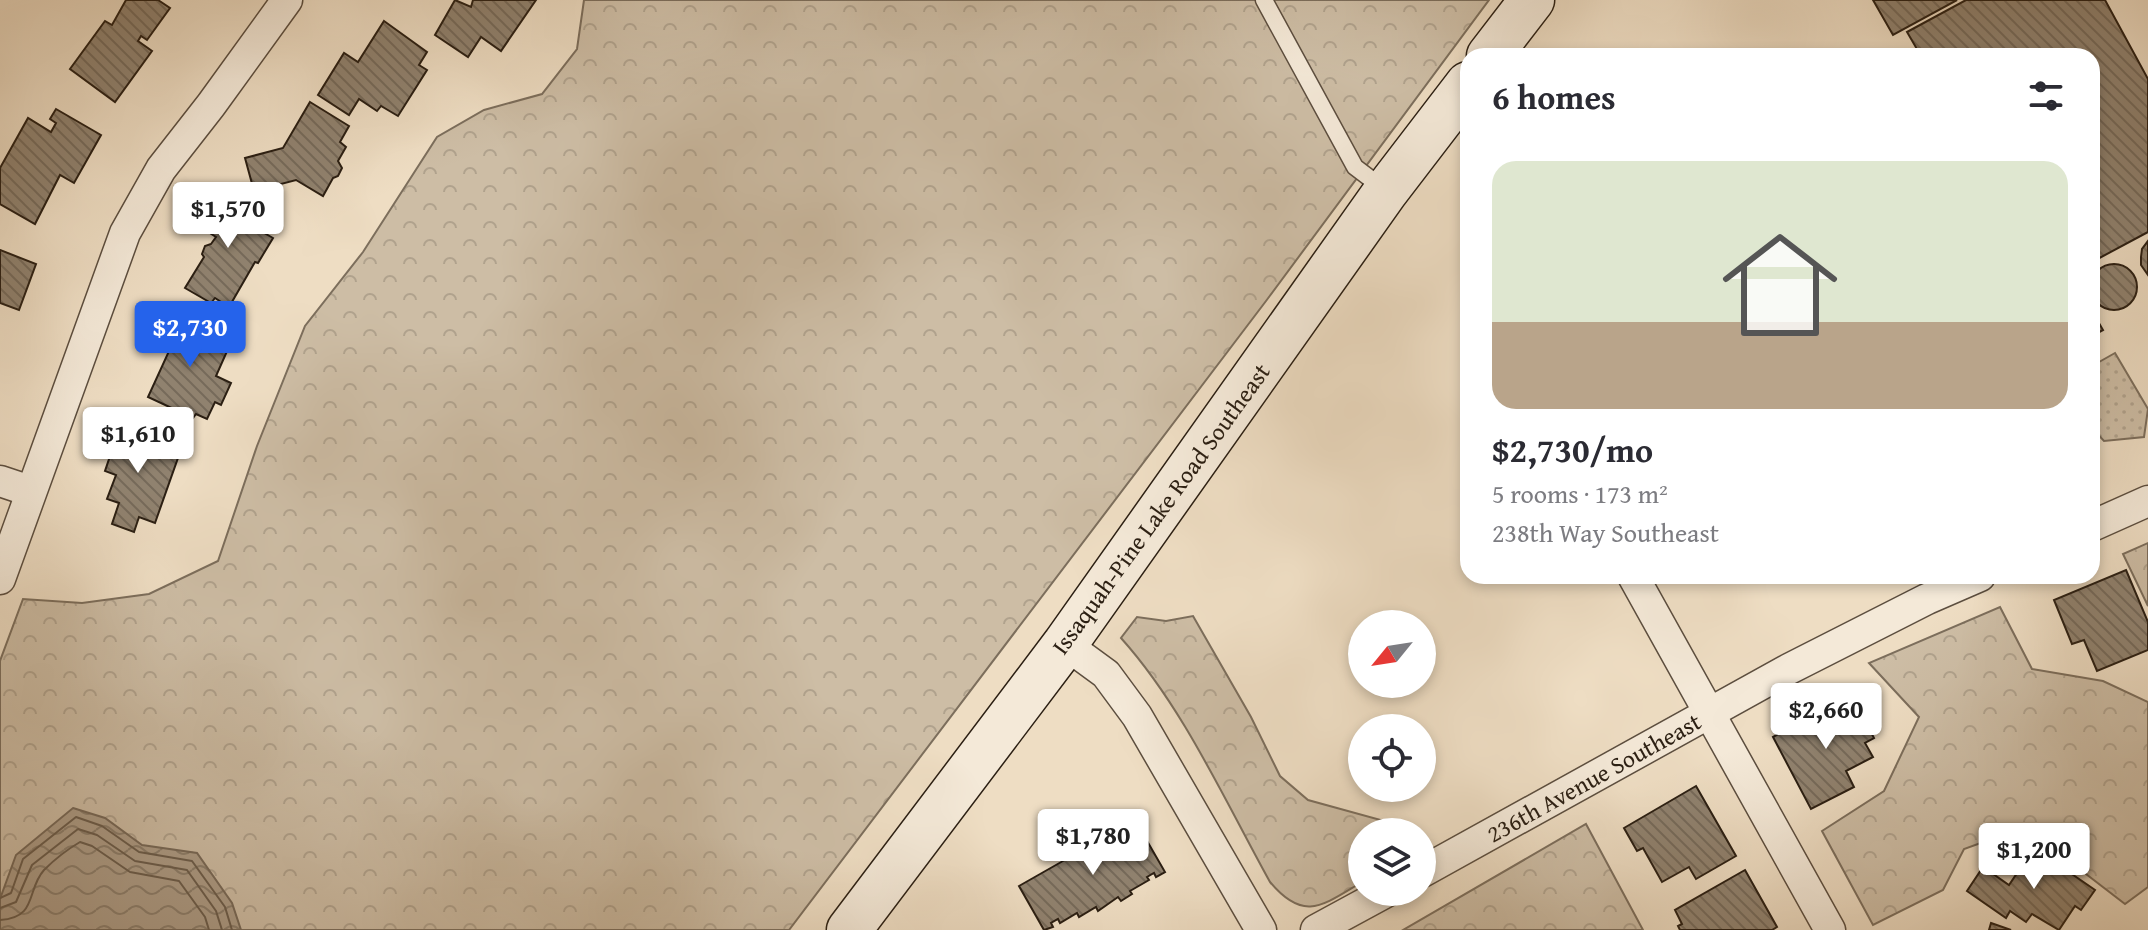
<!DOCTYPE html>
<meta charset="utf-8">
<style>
:root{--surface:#fff;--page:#f2f2f3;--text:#2b2b33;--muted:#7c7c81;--accent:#2563eb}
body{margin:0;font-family:"Gentium Book Plus",serif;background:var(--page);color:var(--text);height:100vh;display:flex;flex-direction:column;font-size:30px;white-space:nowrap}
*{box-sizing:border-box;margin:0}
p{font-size:26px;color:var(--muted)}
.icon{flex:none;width:44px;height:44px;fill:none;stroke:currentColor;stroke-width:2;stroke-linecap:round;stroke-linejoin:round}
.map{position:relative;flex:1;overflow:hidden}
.side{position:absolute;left:1460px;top:48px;width:640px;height:536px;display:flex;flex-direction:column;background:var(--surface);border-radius:24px;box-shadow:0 4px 12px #0003}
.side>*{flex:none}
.needle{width:52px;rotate:240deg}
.controls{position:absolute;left:1348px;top:610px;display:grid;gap:16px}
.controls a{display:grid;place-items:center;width:88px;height:88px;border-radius:50%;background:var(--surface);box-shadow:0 4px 12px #0003;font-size:40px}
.price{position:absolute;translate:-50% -68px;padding:0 18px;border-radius:8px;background:#fff;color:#222;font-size:26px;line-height:52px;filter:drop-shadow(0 2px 4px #0008)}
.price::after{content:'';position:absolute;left:50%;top:48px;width:24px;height:18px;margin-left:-12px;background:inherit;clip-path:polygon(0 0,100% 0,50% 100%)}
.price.current{background:var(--accent);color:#fff}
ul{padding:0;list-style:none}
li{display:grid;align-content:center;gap:16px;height:424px;padding:0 32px}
li span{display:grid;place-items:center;height:248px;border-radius:24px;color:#555}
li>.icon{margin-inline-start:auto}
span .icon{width:144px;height:144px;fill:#fffc;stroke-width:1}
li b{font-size:34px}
h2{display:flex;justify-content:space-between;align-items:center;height:96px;padding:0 32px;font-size:34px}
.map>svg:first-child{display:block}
</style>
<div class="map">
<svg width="2148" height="930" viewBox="0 0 2148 930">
<defs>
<pattern id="grass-dots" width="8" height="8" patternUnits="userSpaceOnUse" patternTransform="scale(2)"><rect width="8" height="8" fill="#cdbda5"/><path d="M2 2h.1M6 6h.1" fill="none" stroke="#b0a28d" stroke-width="1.8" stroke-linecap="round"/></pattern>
<pattern id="forest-crowns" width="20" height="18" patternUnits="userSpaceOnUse" patternTransform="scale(2)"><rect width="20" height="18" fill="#cdbda5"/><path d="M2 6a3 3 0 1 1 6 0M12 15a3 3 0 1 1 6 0" fill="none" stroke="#b0a28d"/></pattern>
<pattern id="water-waves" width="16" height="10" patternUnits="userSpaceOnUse" patternTransform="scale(2)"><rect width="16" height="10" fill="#ac9c87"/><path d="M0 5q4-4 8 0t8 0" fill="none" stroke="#8c7f6d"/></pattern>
<pattern id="building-back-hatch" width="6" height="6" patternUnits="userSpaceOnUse" patternTransform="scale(2)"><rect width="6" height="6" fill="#90826f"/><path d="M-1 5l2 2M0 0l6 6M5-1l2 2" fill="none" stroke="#766a5a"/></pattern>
</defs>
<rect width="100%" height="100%" fill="#eeddc3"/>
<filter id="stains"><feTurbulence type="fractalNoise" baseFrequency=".0025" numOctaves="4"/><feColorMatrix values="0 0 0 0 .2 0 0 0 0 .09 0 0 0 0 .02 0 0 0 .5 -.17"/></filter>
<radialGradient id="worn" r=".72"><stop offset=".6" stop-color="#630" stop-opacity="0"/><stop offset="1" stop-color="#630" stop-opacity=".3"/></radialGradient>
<polygon fill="url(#grass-dots)" stroke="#7c6e5c" stroke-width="2" points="2115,353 2148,409 2144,437 2104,441 2092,428 2092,366"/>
<g fill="url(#forest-crowns)" stroke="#7c6e5c" stroke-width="2">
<polygon points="584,0 1489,0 1266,301 789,930 0,930 0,661 23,599 82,603 149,594 218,561 257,446 305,326 363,252 437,137 484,110 542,94 577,49"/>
<polygon points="2148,543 2148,606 2123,554"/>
<polygon points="2000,607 2032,669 2103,681 2148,702 2148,887 2125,904 2025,827 1964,849 1943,890 1873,925 1822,831 1884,791 1919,717 1869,663"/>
<path d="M1193 616 1251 717 1280 776 1308 800 1388 822 1391 832H1362V882C1323 905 1304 923 1270 882 1225 801 1183 707 1121 638L1137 617 1166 621Z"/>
<polygon points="1586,824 1643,930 1403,930"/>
</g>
<polygon fill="url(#water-waves)" stroke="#786a59" stroke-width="2" points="73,808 105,818 142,845 197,853 232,903 241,930 0,930 0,899 16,855"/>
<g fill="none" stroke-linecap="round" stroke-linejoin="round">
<g stroke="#6c5e4d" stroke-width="2">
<polyline points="0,898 11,893 23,859 76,817 102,826 139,852 192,861 225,907 232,930"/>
<polyline points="0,908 16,902 32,865 78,829 97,835 135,861 187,870 216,911 222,930"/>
<path d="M0 920C38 918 26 890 44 870 54 860 68 849 80 842L92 846 130 872 179 881 205 917 209 930"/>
</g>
</g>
<g fill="url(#building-back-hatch)" stroke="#2b1f13" stroke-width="2">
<polygon points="126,0 158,0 170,8 147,40 141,36 138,41 152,51 115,102 70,69 105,21 112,25"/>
<polygon points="455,0 471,7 473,0 536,0 501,51 481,37 468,57 435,35"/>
<polygon points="1873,0 1957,0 1893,35"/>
<polygon points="1966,0 2105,0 2148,79 2148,232 2092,262 2092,56 1921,56 1907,32"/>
<polygon points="384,21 427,52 419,65 427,70 398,116 381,106 377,111 359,99 349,115 318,95 344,53 358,62"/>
<polygon points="310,102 349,126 340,142 346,147 338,161 342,168 338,176 333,178 323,196 296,180 254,191 245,158 283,148"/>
<polygon points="56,109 101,135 74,183 60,175 35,224 0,204 0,168 28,118 51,132 56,123 50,119"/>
<polygon points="225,187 255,205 245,222 273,238 258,263 255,262 229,307 215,298 211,303 185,288 204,257 202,254 205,246 211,244 216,237 202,228"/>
<polygon points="2148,241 2148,275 2141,265 2141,257 2142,249"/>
<polygon points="0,250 36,264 19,310 0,303"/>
<circle cx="2114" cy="287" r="23"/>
<polygon points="173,309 204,323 198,336 228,349 216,376 231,383 221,405 215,402 207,419 196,414 193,418 148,397 170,349 158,343"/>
<polygon points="2092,311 2103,330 2092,336"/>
<polygon points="123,418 154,430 149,444 179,455 155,523 139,517 134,532 112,524 119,503 107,499 116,475 105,471"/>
<polygon points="2126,570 2148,622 2148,650 2097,671 2084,640 2072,644 2054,600"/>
<polygon points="1845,698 1855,718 1862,715 1874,738 1865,743 1873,757 1846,771 1854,787 1811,809 1773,737"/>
<polygon points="1696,786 1736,856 1696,879 1689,867 1662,882 1643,848 1637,851 1624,828"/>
<polygon points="1135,820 1165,872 1156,877 1154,873 1147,877 1149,880 1130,891 1132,894 1121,901 1118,897 1098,911 1096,907 1079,917 1077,913 1060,923 1058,919 1051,923 1053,927 1044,930 1019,886"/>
<polygon points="2034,848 2095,890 2081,910 2075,906 2059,930 2032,914 2026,922 2010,911 2006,918 1967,891 1983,867 2009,885"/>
<polygon points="1745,870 1777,927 1772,930 1680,930 1678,926 1682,924 1675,910"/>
<polygon points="1991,923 2011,930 1989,930"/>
</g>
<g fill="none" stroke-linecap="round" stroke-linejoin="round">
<g stroke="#5c4e3f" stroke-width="19">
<polyline id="lane" points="1264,0 1355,167 1384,189"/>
</g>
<g stroke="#5c4e3f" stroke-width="33">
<g id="street">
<polyline points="0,481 30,491"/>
<polyline points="2092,526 2148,501"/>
<polyline points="1633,576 1830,930"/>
<polyline points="0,579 125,233 161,169 211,105 287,0"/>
<polyline points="1065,644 1106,674 1137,716 1261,930"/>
<polyline points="1422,872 1789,669 1927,599 1980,576"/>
<polyline points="1316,930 1386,892"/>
</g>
</g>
<g stroke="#2b1f13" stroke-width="47">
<g id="secondary">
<polyline points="1489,56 1532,0"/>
<polyline points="849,930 1065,644 1386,191 1468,84"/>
</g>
</g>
<use href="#lane" stroke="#f4e9d8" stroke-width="16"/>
<use href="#street" stroke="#f4e9d8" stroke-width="30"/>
<use href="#secondary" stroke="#f4e9d8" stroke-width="44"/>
</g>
<g text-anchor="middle" stroke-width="6" stroke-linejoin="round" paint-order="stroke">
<g font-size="24" fill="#2b1f13" stroke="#f4e9d8">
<text transform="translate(1161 509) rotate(-54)" y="8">Issaquah-Pine Lake Road Southeast</text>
<text transform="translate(1594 778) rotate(-29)" y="8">236th Avenue Southeast</text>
</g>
</g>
<rect width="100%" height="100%" filter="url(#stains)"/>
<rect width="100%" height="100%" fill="url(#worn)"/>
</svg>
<div class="controls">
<a><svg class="needle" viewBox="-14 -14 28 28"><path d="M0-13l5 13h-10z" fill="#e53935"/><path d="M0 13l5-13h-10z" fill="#7c7c81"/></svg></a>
<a><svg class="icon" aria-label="locate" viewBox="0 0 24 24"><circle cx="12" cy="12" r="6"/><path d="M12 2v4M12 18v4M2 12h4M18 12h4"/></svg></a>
<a><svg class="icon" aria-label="layers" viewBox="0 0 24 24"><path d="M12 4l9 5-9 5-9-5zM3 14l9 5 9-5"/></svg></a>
</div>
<b class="price" style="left:228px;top:250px">$1,570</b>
<b class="price current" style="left:190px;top:369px">$2,730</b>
<b class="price" style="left:138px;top:475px">$1,610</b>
<b class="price" style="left:1826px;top:751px">$2,660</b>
<b class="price" style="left:1093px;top:877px">$1,780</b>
<b class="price" style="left:2034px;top:891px">$1,200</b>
<section class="side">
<h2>6 homes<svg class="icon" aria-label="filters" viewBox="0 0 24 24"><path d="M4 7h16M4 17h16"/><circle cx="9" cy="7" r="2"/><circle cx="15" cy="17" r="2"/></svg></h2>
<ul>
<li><span style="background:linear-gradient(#dfe7d0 65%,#b9a48a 0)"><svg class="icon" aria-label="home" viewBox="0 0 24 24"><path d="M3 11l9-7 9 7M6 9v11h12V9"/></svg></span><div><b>$2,730/mo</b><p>5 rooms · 173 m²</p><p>238th Way Southeast</p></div></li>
</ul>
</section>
</div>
